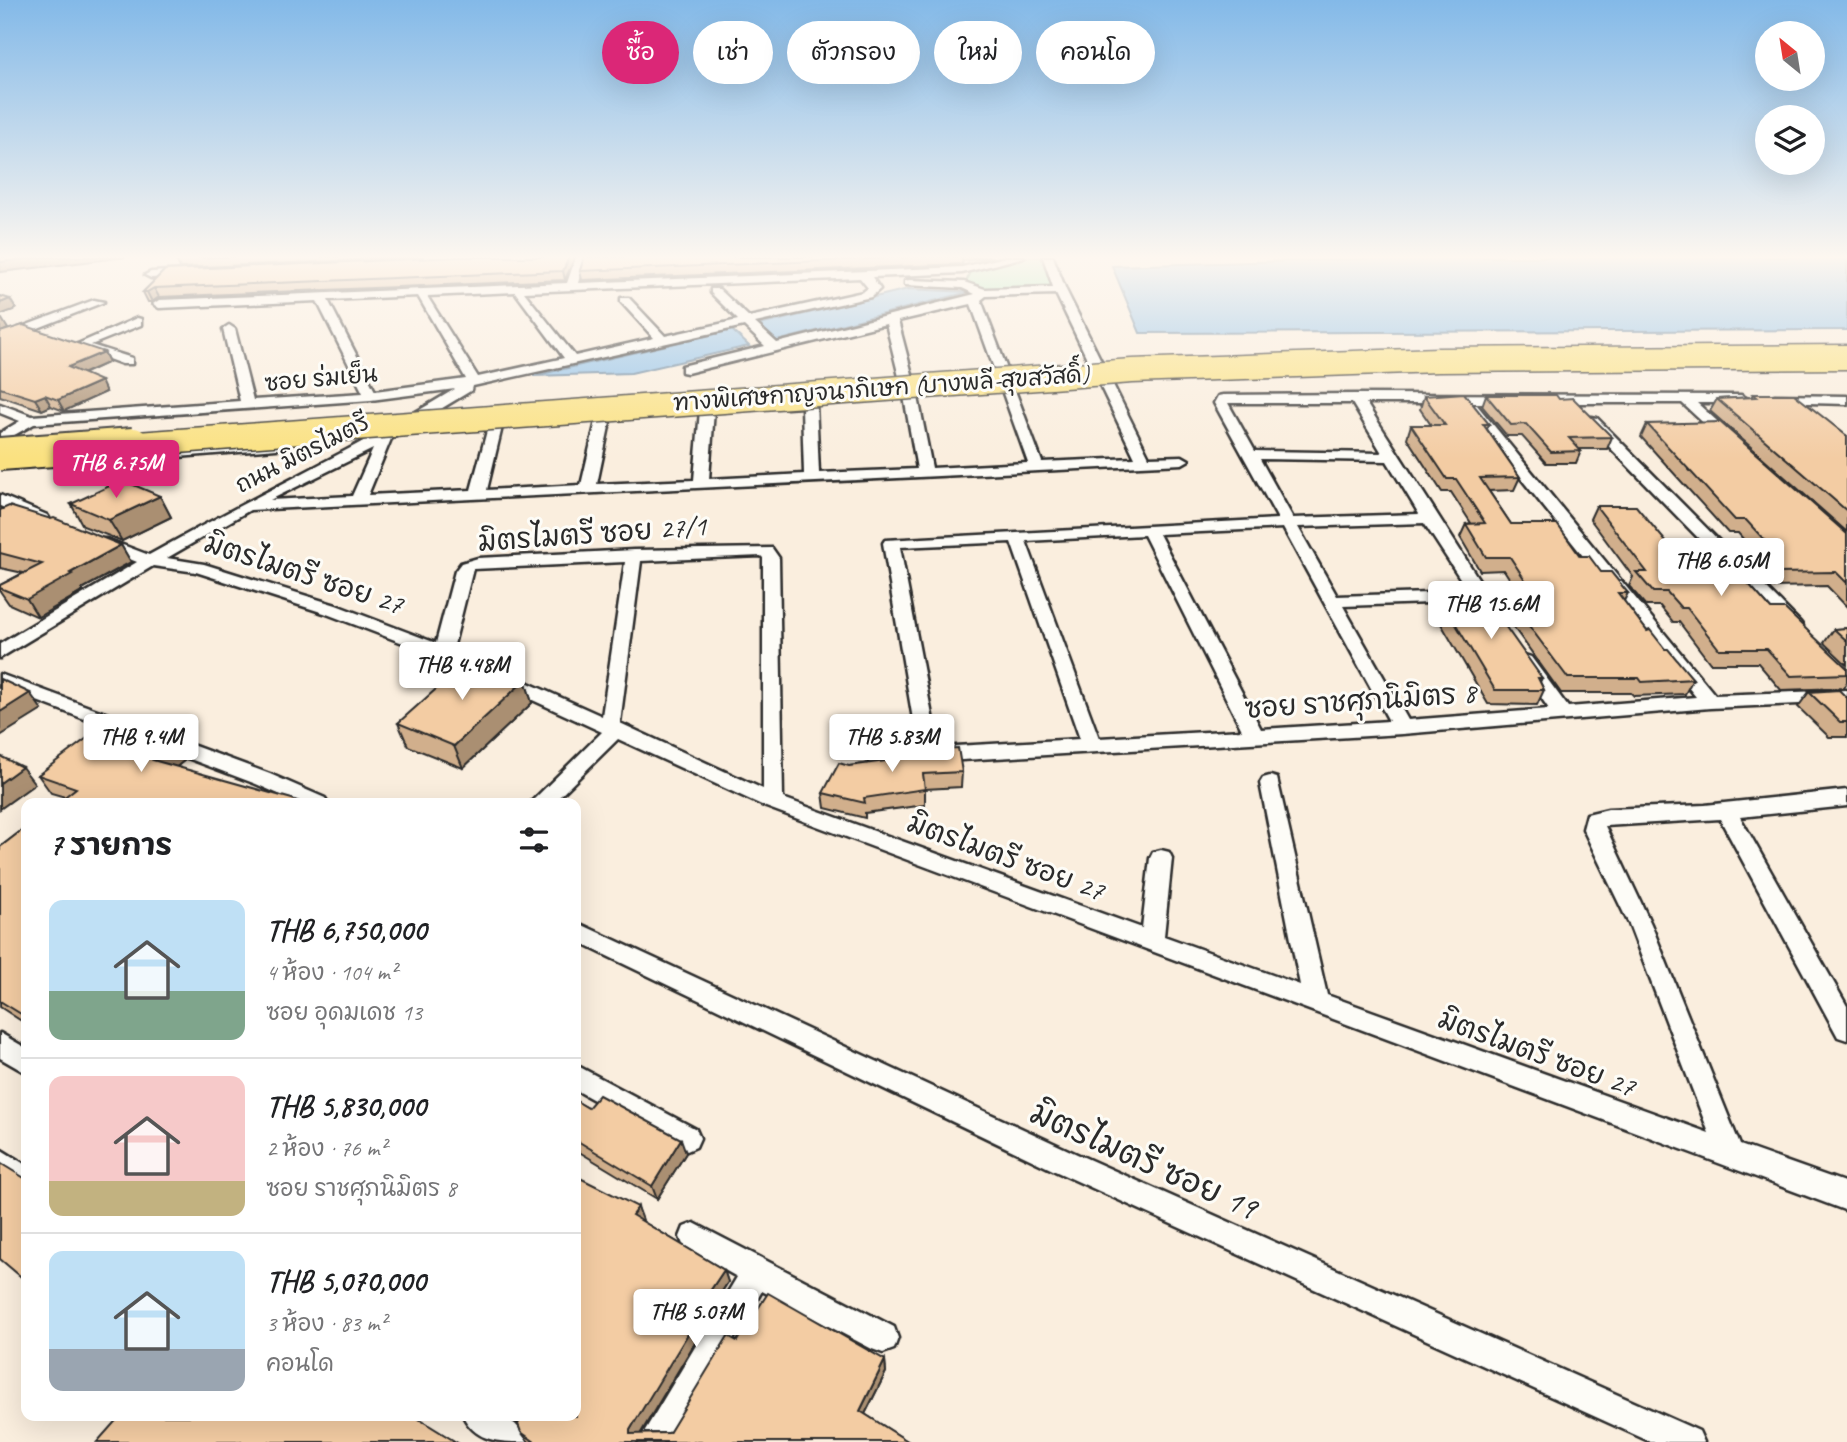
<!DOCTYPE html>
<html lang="th">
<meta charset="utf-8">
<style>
:root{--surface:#fff;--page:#f6f6f6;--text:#202124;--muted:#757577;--line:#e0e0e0;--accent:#db2777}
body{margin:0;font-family:Caveat,"Playpen Sans Thai",sans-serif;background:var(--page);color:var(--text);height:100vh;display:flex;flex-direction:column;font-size:26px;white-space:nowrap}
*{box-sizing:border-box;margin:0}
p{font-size:23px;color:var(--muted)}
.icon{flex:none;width:38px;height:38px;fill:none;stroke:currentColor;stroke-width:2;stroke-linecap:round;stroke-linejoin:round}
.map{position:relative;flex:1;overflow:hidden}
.sheet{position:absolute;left:21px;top:798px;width:560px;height:623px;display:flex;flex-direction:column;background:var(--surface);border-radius:14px;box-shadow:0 7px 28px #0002}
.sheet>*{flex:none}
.banner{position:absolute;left:602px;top:21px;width:665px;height:63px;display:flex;gap:14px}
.needle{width:46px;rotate:330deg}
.buttons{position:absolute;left:1755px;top:21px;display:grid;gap:14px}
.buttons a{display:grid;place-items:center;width:70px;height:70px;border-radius:50%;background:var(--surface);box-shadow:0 7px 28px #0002;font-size:35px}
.price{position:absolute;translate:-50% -60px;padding:0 16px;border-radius:7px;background:#fff;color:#222;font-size:23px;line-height:46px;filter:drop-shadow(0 2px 4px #0008)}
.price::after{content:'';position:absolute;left:50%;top:42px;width:21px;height:16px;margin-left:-10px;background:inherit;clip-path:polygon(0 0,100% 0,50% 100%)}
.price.on{background:var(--accent);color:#fff}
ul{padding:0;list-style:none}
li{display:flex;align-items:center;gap:21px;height:175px;padding:0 28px}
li+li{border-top:2px solid var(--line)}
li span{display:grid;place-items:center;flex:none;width:196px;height:140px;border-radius:14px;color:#555}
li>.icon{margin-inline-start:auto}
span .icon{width:84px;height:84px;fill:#fffc;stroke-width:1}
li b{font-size:30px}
h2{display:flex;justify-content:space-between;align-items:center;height:84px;padding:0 28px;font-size:30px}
.chip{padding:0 24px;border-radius:32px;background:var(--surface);box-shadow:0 7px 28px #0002;font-size:24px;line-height:63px}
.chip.on{background:var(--accent);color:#fff}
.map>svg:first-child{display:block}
</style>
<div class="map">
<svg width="1847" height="1442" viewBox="0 0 1847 1442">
<rect width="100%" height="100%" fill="#faeede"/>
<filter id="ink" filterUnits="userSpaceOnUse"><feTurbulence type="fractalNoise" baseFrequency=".0143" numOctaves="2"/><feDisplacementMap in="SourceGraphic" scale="14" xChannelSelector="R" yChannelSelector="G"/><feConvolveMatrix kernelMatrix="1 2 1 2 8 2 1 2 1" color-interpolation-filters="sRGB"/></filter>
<g filter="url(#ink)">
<polygon fill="#a3ecba" stroke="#678c72" stroke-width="2" points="1019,257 1048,257 1060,290 983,293 964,285 974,267"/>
<g fill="#8dc0e9" stroke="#66849d" stroke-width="2">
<polygon points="1428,257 1847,257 1847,330 1140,333 1112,266"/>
<polygon points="908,289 969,292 777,341 759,325"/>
<polygon points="732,330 749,346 631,373 533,376"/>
</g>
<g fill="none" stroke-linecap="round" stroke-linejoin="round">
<g stroke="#2b2b2b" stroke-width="5">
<polygon id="service" points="0,1149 26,1165 26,1180 0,1164"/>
</g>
<g stroke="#2b2b2b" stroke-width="5">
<g id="minor">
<path d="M576 257H586L579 283 962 267 1006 257H1024L962 273 872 277 880 289 871 297 755 323 777 343 975 294 962 288 905 285V281L909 280 964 282 985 289 1053 287 1043 257H1053L1066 290 1149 457 1182 456 1189 460 1182 464 250 510 167 558 204 564 336 605 436 643 455 571 461 563 478 558 634 550 772 548 779 558 783 798 1142 928 1150 858 1153 852 1161 850 1169 852 1172 858 1164 936 1300 985 1260 783 1263 778 1270 776 1277 778 1327 995 1709 1133 1629 924 1583 829 1587 814 1608 809 1705 805 1847 790V806L1740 817 1847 1006V1040L1838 1037 1720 819 1605 826 1651 924 1740 1145 1847 1183V1211L766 807 618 739 553 803H530L602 732 437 656 324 613 196 572 153 566 0 658V644L137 562 95 545 93 542 95 539H107L149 555C250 498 356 449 455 389L371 400 34 424 0 443V433L20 421 0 413V404L32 416 240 401 223 329 229 325 235 329 253 400 363 393 317 301 159 308 153 304 159 300 567 283ZM860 278 868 288 863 292 749 317 719 289H711V293L738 320 665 336 629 298H621V302L654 338 575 356 524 292ZM515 292 564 358 478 377 427 296ZM1056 294 1135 458 1042 462 981 300 986 296ZM418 296 466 379 375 391 328 300ZM971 304 1028 463 932 468 918 397 898 321ZM886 324 904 397 917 469 819 473 816 402C808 395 788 398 780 404L787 408 802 407 804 474 709 479 714 410 707 406 700 410 694 480 597 484 611 417 604 413 597 417 581 485 487 490 502 427 495 423 488 427 471 490 368 495 391 439 472 390 473 386 744 326 765 346 682 366V372L687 373ZM373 449 352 496 270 500ZM761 556 763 558V789L620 723 641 561ZM625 562 602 716 453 649 473 569Z"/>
<polygon points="185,270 191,273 189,275 151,278 145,275 151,272"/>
<polygon points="94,300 104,302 0,343 0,335"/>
<polygon points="137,318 141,319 141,325 91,345 132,358 132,364 122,364 73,346"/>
<path d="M1356 394 1741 395 1748 399 1741 403H1697L1736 438V444H1726L1682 403H1366L1499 611 1490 616 1484 615 1424 523 1298 527 1337 596 1459 592 1468 597 1459 602 1343 606 1408 720 1549 709 1516 661 1525 655 1531 657 1568 707 1696 697 1467 411V405H1477L1715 695 1847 690V702L1710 708 1402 734 877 765 870 763 867 758 870 753 918 749 883 543 885 540 1278 519 1214 403 1218 396 1223 395ZM1228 403H1352L1382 453 1255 451ZM1260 459 1387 461 1419 514 1293 518ZM1283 528 1389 721 1261 729 1159 534ZM1144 535 1242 730 1099 738 1026 541ZM1011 542 1080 739 938 747 900 547Z"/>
<polygon points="1775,395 1847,396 1847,404 1770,402 1770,396"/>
<polygon points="1592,417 1597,418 1800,622 1803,626 1800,630 1788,630 1587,424 1587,418"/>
<polygon points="283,441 288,442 288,448 117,462 110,458 117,454"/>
<polygon points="0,495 47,515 49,518 47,521 35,521 0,506"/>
<polygon points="0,674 270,774 325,798 328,803 299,803 256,784 0,687"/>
<polygon points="576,922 1077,1154 1699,1431 1704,1442 1651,1442 1057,1172 576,941"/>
<polygon points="0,1033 26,1048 26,1073 0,1058"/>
<polygon points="576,1065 696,1129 700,1138 696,1147 687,1151 678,1147 576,1090"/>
<polygon points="694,1223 894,1327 898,1338 894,1349 883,1353 872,1349 762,1291 672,1442 638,1442 737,1277 684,1247 680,1237 684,1227"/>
<path d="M463 1416C492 1415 514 1411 527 1442 498 1442 476 1442 463 1416Z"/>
</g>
</g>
<use href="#service" fill="#fdfcf7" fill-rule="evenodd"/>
<use href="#minor" fill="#fdfcf7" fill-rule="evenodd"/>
<g stroke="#2b2b2b" stroke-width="27" stroke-linecap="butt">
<polyline id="motorway-bridge-far1" points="110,446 1132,371 1438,360 1847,357"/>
</g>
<g stroke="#2b2b2b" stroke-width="36" stroke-linecap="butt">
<polyline id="motorway-bridge" points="0,454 133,444"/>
</g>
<use href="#motorway-bridge-far1" stroke="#fae180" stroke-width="24"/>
<use href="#motorway-bridge" stroke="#fae180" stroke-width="32"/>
</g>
<g fill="#d1af8c" stroke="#2b2b2b" stroke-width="2">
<polygon points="178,257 424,257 180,268 176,259"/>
<polygon points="575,257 565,280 159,297 152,302 148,302 143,292 165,270"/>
<polygon points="584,257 993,257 963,261 962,264 582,280 580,271"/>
<polygon points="0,319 8,329 1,332 104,352 109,362 83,374 106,392 64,411 51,406 42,410 0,396"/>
<polygon points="1753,394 1847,436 1847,532 1710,411 1717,399 1751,397"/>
<polygon points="1486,395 1612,437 1607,449 1579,449 1581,451 1576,463 1546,463 1522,436 1507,436 1482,406"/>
<polygon points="1424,396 1489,424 1487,429 1520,477 1514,490 1489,491 1511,524 1580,556 1628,593 1624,601 1647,631 1693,679 1685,694 1634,696 1631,693 1561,693 1512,625 1518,611 1526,611 1523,606 1525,603 1504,570 1480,571 1460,537 1466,524 1471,523 1451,492 1442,492 1407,438 1411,425 1431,425 1420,409"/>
<polygon points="1647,424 1847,534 1847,607 1827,586 1768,587 1750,569 1758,556 1738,533 1728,533 1641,437"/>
<polygon points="160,496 171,517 122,541 83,526 71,504"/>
<polygon points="1596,506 1677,555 1750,573 1745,580 1771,609 1847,668 1847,682 1843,688 1781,690 1758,663 1710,663 1679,622 1673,622 1660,606 1646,606 1629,586 1633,577 1590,519"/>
<polygon points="0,510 121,545 131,562 82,589 83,591 38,617 9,604 0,591 0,585 23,573 0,568"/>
<polygon points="1436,591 1542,678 1540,682 1544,690 1537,705 1488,704 1430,605"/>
<polygon points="1847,628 1847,665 1824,643 1834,629"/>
<polygon points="525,680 532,703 463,768 408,746 398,723"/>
<polygon points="1809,692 1847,698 1847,737 1829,737 1798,707"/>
<polygon points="175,743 185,760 177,766 65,797 51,793 38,775"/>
<polygon points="893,752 962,772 961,787 925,789 925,805 865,813 865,818 825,808 823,793 849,766 893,760"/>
<polygon points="26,827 26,1024 0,1007 0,847"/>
<polygon points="576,1101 588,1108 686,1153 657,1199 576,1150"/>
<polygon points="638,1207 642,1221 724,1270 728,1282 703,1321 705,1326 640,1433 669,1433 737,1341 885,1360 886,1372 865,1414 909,1442 529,1442 521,1432 518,1423 507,1416 576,1416"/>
</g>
<g fill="#aa8f72" stroke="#2b2b2b" stroke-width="2">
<polygon points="43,257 127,257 0,272 0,262"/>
<polygon points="569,257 575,257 565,280 563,271"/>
<polygon points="962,257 993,257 963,261 962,264"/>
<polygon points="154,288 159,297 152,302 147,292"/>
<polygon points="10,299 16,309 0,315 0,303"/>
<polygon points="2,319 8,329 0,333 0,320"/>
<polygon points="104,352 109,362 73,378 68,367"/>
<polygon points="101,381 106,392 64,411 58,400"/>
<polygon points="45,395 51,406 42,410 35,399"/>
<polygon points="160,496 171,517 122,541 109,520"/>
<polygon points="121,545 131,562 82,589 83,591 38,617 27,599 70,573"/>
<polygon points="525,680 532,703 463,768 454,746"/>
<polygon points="30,693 42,710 0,736 0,712"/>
<polygon points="175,743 185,760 164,777 153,760"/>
<polygon points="22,767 35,784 0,809 0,783"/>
<polygon points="578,933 583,948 576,957 576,936"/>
<polygon points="681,1139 686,1153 657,1199 652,1186"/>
<polygon points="638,1207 643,1220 637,1228 632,1215"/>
<polygon points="724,1270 728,1282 703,1321 705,1326 636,1441 630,1434 630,1430 696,1312"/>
<polygon points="885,1360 886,1372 861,1422 860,1411"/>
</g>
<g fill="#f3cca3" stroke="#2b2b2b" stroke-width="2">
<polygon points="0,257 43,257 0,262"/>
<polygon points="178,257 216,257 176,259"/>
<polygon points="458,257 569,257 563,271 154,288 147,292 143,292 165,270"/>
<polygon points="584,257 919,257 580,271"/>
<polygon points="0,296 10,299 0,303"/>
<polygon points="23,325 104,352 68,367 101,381 58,400 45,395 35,399 0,388 0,332"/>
<polygon points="1464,393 1489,424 1483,424 1520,477 1480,478 1511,524 1557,524 1580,556 1589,556 1601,572 1611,572 1628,593 1618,593 1647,631 1650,630 1665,649 1668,649 1693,679 1642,682 1639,678 1568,678 1518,611 1541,611 1529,592 1533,592 1510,557 1486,557 1466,524 1485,523 1456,479 1447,479 1411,425 1445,425 1424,396"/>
<polygon points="1753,394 1794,394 1847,436 1847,511 1717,399 1757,397"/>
<polygon points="1486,395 1556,395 1559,399 1573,398 1612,437 1569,438 1581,451 1551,452 1526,424 1511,425"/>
<polygon points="1720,422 1847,534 1847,583 1836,572 1777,573 1759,555 1778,555 1746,520 1735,520 1647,424"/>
<polygon points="122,480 160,496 109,520 71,504"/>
<polygon points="9,506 51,519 54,518 121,545 70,573 72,574 27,599 0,588 0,585 42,564 0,553 0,510"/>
<polygon points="1596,506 1636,506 1677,555 1732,555 1750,573 1739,573 1771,609 1785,609 1847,668 1847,674 1791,676 1767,649 1719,649 1687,608 1681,608 1667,592 1653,592 1636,572 1647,572"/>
<polygon points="1479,589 1542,678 1538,678 1544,690 1495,690 1436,591"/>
<polygon points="1847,628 1847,641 1834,629"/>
<polygon points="472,657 525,680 454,746 398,723"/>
<polygon points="0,679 30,693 0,712"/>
<polygon points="1839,690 1847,698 1847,722 1840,722 1809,692"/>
<polygon points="111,720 175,743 153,760 292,799 302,803 57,803 76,788 38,775"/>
<polygon points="958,748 962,772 923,774 925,789 864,798 865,803 823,793 839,763 849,766 894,760 893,752"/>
<polygon points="0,756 22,767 0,783"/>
<polygon points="26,827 26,1017 0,1001 0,847"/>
<polygon points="599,1095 681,1139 652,1186 576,1140 576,1101 588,1108"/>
<polygon points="0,1163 26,1179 26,1281 0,1259"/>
<polygon points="576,1176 638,1207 632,1215 724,1270 696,1312 700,1314 630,1430 630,1434 669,1433 728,1336 737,1341 768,1293 885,1360 860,1411 909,1442 535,1442 521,1432 518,1424 520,1421 514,1416 576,1416"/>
<polygon points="120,1416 414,1416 456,1442 97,1442"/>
</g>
</g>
<linearGradient id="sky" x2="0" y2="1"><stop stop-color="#83b9e8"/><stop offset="0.56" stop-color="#fdf7f0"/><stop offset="1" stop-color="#fdf7f0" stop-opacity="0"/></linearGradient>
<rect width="1847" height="459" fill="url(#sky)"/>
<g text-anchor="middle" stroke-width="6" stroke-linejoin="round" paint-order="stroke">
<g font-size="23" fill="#2b2b2b" stroke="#fdfcf7">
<text transform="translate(321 378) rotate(-5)" y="8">ซอย ร่มเย็น</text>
<text transform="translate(881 388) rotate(-4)" y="8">ทางพิเศษกาญจนาภิเษก (บางพลี-สุขสวัสดิ์)</text>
<text transform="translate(302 453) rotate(-27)" y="8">ถนน มิตรไมตรี</text>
</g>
<g font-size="28" fill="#2b2b2b" stroke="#fdfcf7">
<text transform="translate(592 533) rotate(-4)" y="10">มิตรไมตรี ซอย 27/1</text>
<text transform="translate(304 573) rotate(18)" y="10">มิตรไมตรี ซอย 27</text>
<text transform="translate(1360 700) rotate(-4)" y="10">ซอย ราชศุภนิมิตร 8</text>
<text transform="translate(1006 856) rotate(20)" y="10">มิตรไมตรี ซอย 27</text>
<text transform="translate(1537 1052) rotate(20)" y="10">มิตรไมตรี ซอย 27</text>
</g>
<g font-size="33" fill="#2b2b2b" stroke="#fdfcf7">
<text transform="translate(1144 1159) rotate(24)" y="12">มิตรไมตรี ซอย 19</text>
</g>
</g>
</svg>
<div class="buttons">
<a><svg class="needle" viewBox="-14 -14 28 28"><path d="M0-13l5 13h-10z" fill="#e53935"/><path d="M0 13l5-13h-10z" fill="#757577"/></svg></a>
<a><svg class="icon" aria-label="layers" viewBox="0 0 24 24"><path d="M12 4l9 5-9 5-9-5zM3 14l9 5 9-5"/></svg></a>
</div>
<b class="price on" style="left:116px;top:500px">THB 6.75M</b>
<b class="price" style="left:1721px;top:598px">THB 6.05M</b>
<b class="price" style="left:1491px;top:641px">THB 15.6M</b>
<b class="price" style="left:462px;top:702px">THB 4.48M</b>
<b class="price" style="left:141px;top:774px">THB 9.4M</b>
<b class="price" style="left:892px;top:774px">THB 5.83M</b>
<b class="price" style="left:696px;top:1349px">THB 5.07M</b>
<div class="banner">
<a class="chip on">ซื้อ</a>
<a class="chip">เช่า</a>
<a class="chip">ตัวกรอง</a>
<a class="chip">ใหม่</a>
<a class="chip">คอนโด</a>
</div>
<section class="sheet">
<h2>7 รายการ<svg class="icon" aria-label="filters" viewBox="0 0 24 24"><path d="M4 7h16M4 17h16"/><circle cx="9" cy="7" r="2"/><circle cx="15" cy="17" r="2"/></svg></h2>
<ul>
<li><span style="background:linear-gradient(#bfe0f5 65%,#7fa58c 0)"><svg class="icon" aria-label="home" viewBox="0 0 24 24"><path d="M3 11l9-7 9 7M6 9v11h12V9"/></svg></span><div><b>THB 6,750,000</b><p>4 ห้อง · 104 m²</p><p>ซอย อุดมเดช 13</p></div></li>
<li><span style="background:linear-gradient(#f6c9c9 75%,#c2b280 0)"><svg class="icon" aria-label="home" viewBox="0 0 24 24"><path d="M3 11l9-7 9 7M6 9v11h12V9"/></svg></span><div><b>THB 5,830,000</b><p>2 ห้อง · 76 m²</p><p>ซอย ราชศุภนิมิตร 8</p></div></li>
<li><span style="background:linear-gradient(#bfe0f5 70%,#9aa5b1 0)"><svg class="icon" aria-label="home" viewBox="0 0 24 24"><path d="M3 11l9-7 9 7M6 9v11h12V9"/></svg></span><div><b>THB 5,070,000</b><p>3 ห้อง · 83 m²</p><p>คอนโด</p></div></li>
</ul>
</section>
</div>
